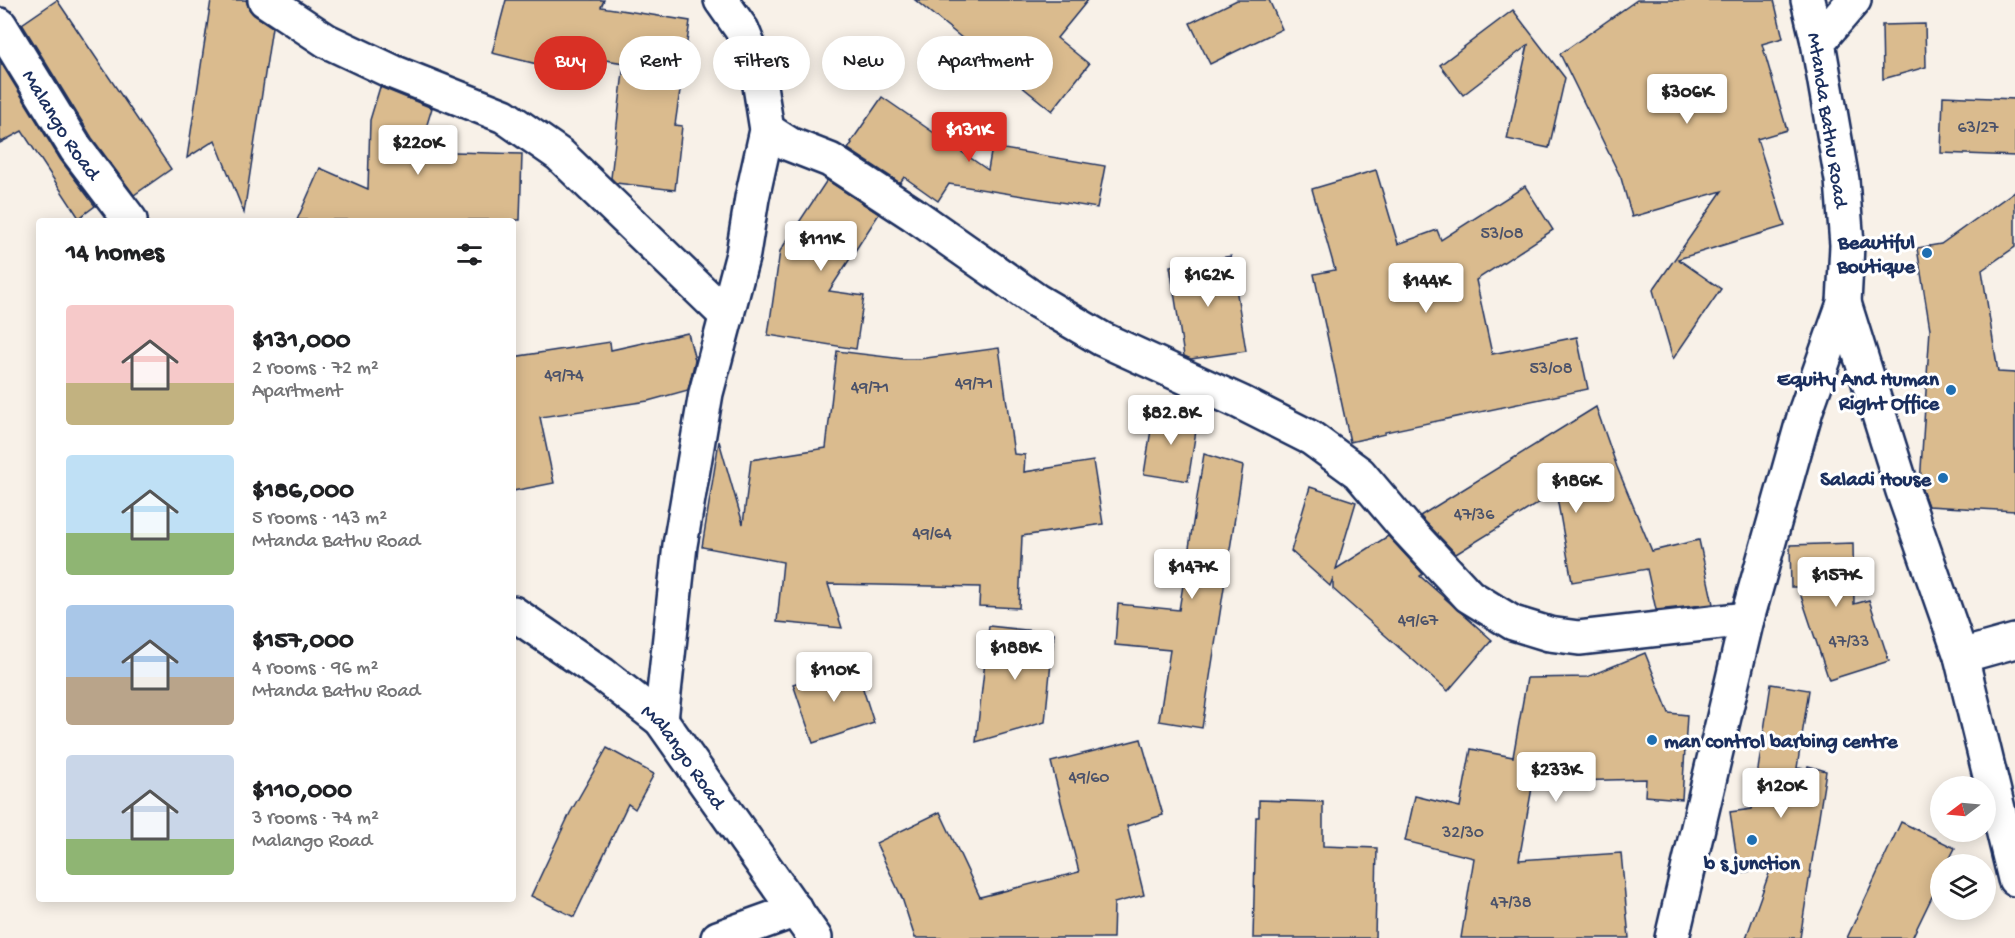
<!DOCTYPE html>
<meta charset="utf-8">
<style>
:root{--surface:#fff;--page:#f2f2f2;--text:#202124;--muted:#757577;--accent:#d93025}
body{margin:0;font-family:"Gochi Hand",sans-serif;background:var(--page);color:var(--text);height:100vh;display:flex;flex-direction:column;font-size:22px;white-space:nowrap}
*{box-sizing:border-box;margin:0}
p{font-size:20px;color:var(--muted)}
.icon{flex:none;width:33px;height:33px;fill:none;stroke:currentColor;stroke-width:2;stroke-linecap:round;stroke-linejoin:round}
.map{position:relative;flex:1;overflow:hidden}
.panel{position:absolute;left:36px;top:218px;width:480px;height:684px;display:flex;flex-direction:column;background:var(--surface);border-radius:6px;box-shadow:0 3px 15px #0003}
.panel>*{flex:none}
.top-card{position:absolute;left:534px;top:36px;width:570px;height:54px;display:flex;gap:12px}
.needle{width:39px;rotate:254deg}
.buttons{position:absolute;left:1930px;top:776px;display:grid;gap:12px}
.buttons a{display:grid;place-items:center;width:66px;height:66px;border-radius:50%;background:var(--surface);box-shadow:0 3px 15px #0003;font-size:30px}
.price{position:absolute;translate:-50% -51px;padding:0 14px;border-radius:6px;background:#fff;color:#222;font-size:20px;line-height:39px;filter:drop-shadow(0 2px 3px #0008)}
.price::after{content:'';position:absolute;left:50%;top:36px;width:18px;height:14px;margin-left:-9px;background:inherit;clip-path:polygon(0 0,100% 0,50% 100%)}
.price.selected{background:var(--accent);color:#fff}
ul{padding:0;list-style:none}
li{display:flex;align-items:center;gap:18px;height:150px;padding:0 30px}
li span{display:grid;place-items:center;flex:none;width:168px;height:120px;border-radius:6px;color:#555}
li>.icon{margin-inline-start:auto}
span .icon{width:72px;height:72px;fill:#fffc;stroke-width:1}
li b{font-size:26px}
h2{display:flex;justify-content:space-between;align-items:center;height:72px;padding:0 30px;font-size:26px}
.tag{padding:0 21px;border-radius:27px;background:var(--surface);box-shadow:0 3px 15px #0003;font-size:21px;line-height:54px}
.tag.selected{background:var(--accent);color:#fff}
.map>svg:first-child{display:block}
</style>
<div class="map">
<svg width="2015" height="938" viewBox="0 0 2015 938">
<rect width="100%" height="100%" fill="#f8f1e8"/>
<filter id="ink" filterUnits="userSpaceOnUse"><feTurbulence type="fractalNoise" baseFrequency=".0167" numOctaves="2"/><feDisplacementMap in="SourceGraphic" scale="12" xChannelSelector="R" yChannelSelector="G"/><feConvolveMatrix kernelMatrix="1 2 1 2 8 2 1 2 1" color-interpolation-filters="sRGB"/></filter>
<g filter="url(#ink)">
<g fill="#dabb8e" stroke="#1b2f5e" stroke-width="1.5">
<polygon points="57,0 171,169 134,195 92,138 22,24"/>
<polygon points="211,0 246,0 249,9 254,15 272,27 244,213 215,140 187,158"/>
<polygon points="506,0 604,0 601,7 690,21 675,125 682,126 675,190 616,183 611,178 624,63 541,50 537,64 492,53"/>
<polygon points="915,0 1088,0 1057,38 1089,64 1052,111"/>
<polygon points="1237,0 1269,0 1282,29 1210,64 1190,23"/>
<polygon points="1637,0 1774,0 1783,38 1762,44 1787,130 1757,139 1785,226 1678,259 1721,289 1673,359 1653,290 1722,191 1632,217 1621,178 1560,54"/>
<polygon points="1513,10 1565,78 1549,148 1507,139 1528,45 1463,95 1440,65"/>
<polygon points="1925,24 1926,67 1883,79 1882,25"/>
<polygon points="0,61 60,159 95,206 79,218 22,131 0,143"/>
<polygon points="380,87 432,108 419,151 522,154 520,220 297,220 320,168 368,189 370,120"/>
<polygon points="1943,96 2015,99 2015,156 1941,153"/>
<polygon points="882,97 988,170 992,147 1105,166 1097,208 949,184 938,201 904,177 900,183 848,149 852,143 851,142"/>
<polygon points="1376,170 1398,244 1437,230 1441,240 1525,186 1553,230 1476,280 1492,354 1577,337 1588,389 1385,432 1385,434 1350,442 1314,274 1335,270 1312,189"/>
<polygon points="827,180 879,214 829,291 864,296 856,349 768,335 780,251"/>
<polygon points="2015,191 2015,247 1982,270 1998,372 2015,373 2015,511 1928,506 1920,484 1930,329 1917,248 1941,244"/>
<polygon points="1231,256 1246,351 1191,359 1184,356 1170,266"/>
<polygon points="688,333 695,360 688,390 648,401 540,417 554,483 513,491 513,357 610,342 611,350"/>
<polygon points="999,348 1014,454 1025,455 1024,472 1093,461 1103,524 1022,536 1019,608 979,606 980,587 828,584 842,628 777,622 783,562 702,547 719,441 743,524 751,460 826,448 837,351 903,359 919,359"/>
<polygon points="1596,407 1617,467 1652,551 1699,540 1713,604 1656,610 1647,569 1572,582 1556,492 1456,554 1420,516"/>
<polygon points="1154,411 1198,418 1188,481 1144,474"/>
<polygon points="1204,454 1243,466 1202,728 1159,721 1170,650 1115,645 1118,604 1179,610"/>
<polygon points="1310,487 1356,502 1336,569 1388,536 1423,574 1420,576 1492,640 1448,691 1333,589 1333,578 1330,586 1291,551"/>
<polygon points="1853,543 1854,604 1869,600 1889,661 1829,680 1798,587 1791,587 1790,545"/>
<polygon points="989,626 1054,633 1045,722 976,742"/>
<polygon points="1645,653 1669,713 1687,715 1682,799 1645,796 1646,779 1533,782 1519,860 1621,853 1629,938 1461,938 1474,858 1405,841 1415,796 1460,807 1471,749 1513,757 1527,678 1587,677"/>
<polygon points="855,664 874,723 813,743 793,684"/>
<polygon points="1771,684 1809,690 1797,768 1807,769 1808,766 1826,771 1800,938 1746,938 1771,868 1739,873 1730,812 1752,809"/>
<polygon points="1141,739 1163,815 1127,826 1144,895 1114,903 1113,938 915,938 902,898 876,843 940,812 980,897 1079,872 1051,762"/>
<polygon points="607,748 654,774 635,809 628,804 574,917 531,896 570,813"/>
<polygon points="1259,800 1323,802 1323,846 1377,848 1375,938 1253,938 1256,817 1259,817"/>
<polygon points="1901,822 1955,848 1947,864 1941,864 1941,878 1912,938 1847,938"/>
</g>
<g fill="none" stroke-linecap="round" stroke-linejoin="round">
<g stroke="#1b2f5e" stroke-width="38">
<g id="minor">
<polyline points="265,0 327,41 393,72 504,116 560,155 727,316"/>
<path id="s1" d="M0 25 76 149 130 220"/>
<polyline points="1818,42 1854,0"/>
<polyline points="767,130 789,144 830,160 913,214 1037,301 1102,339 1240,402 1311,438 1359,473 1404,526 1469,596 1513,623 1549,634 1579,638 1747,619"/>
<polyline points="1844,303 1903,491 1961,656 2015,879"/>
<path id="s2" d="M513 613 602 674 661 720 815 938"/>
<polyline points="1961,656 2015,641"/>
<polyline points="661,720 680,545 706,393 743,254 752,198 767,130 757,67 742,30 721,0"/>
<polyline points="718,938 796,910"/>
<polyline points="1672,938 1747,619 1806,410 1844,303 1847,245 1842,180 1818,42 1808,0"/>
</g>
</g>
<use href="#minor" stroke="#fff" stroke-width="33"/>
</g>
</g>
<g fill="#1f6fb2" stroke="#fff" stroke-width="2">
<circle cx="1927" cy="253" r="6"/>
<circle cx="1951" cy="390" r="6"/>
<circle cx="1943" cy="478" r="6"/>
<circle cx="1652" cy="740" r="6"/>
<circle cx="1752" cy="840" r="6"/>
</g>
<g text-anchor="middle" stroke-width="6" stroke-linejoin="round" paint-order="stroke">
<g font-size="18" fill="#4b526a">
<text x="1978" y="132">63/27</text>
<text x="1502" y="238">53/08</text>
<text x="1551" y="373">53/08</text>
<text x="564" y="380">49/74</text>
<text x="974" y="388">49/71</text>
<text x="870" y="392">49/71</text>
<text x="1474" y="519">47/36</text>
<text x="932" y="538">49/64</text>
<text x="1418" y="625">49/67</text>
<text x="1849" y="646">47/33</text>
<text x="1089" y="782">49/60</text>
<text x="1463" y="837">32/30</text>
<text x="1511" y="907">47/38</text>
</g>
<g font-size="21" fill="#1b2f5e" stroke="#fff">
<text transform="translate(1829 120) rotate(81)" y="7">Mtanda Bathu Road</text>
<text dy="7" stroke="none"><textPath href="#s1" startOffset="117">Malango Road</textPath></text>
<text dy="7" stroke="none"><textPath href="#s2" startOffset="225">Malango Road</textPath></text>
</g>
<g font-size="21" font-weight="bold" fill="#1b2f5e" stroke="#fff" text-anchor="end">
<text x="1915" y="248">Beautiful<tspan x="1915" dy="24">Boutique</tspan></text>
<text x="1939" y="385">Equity And Human<tspan x="1939" dy="24">Right Office</tspan></text>
<text x="1931" y="485">Saladi House</text>
<text x="1664" y="747" text-anchor="start">man control barbing centre</text>
<text x="1752" y="869" text-anchor="middle">b s junction</text>
</g>
</g>
</svg>
<div class="buttons">
<a><svg class="needle" viewBox="-14 -14 28 28"><path d="M0-13l5 13h-10z" fill="#e53935"/><path d="M0 13l5-13h-10z" fill="#757577"/></svg></a>
<a><svg class="icon" aria-label="layers" viewBox="0 0 24 24"><path d="M12 4l9 5-9 5-9-5zM3 14l9 5 9-5"/></svg></a>
</div>
<b class="price" style="left:1687px;top:125px">$306K</b>
<b class="price selected" style="left:969px;top:163px">$131K</b>
<b class="price" style="left:418px;top:176px">$220K</b>
<b class="price" style="left:821px;top:272px">$111K</b>
<b class="price" style="left:1208px;top:308px">$162K</b>
<b class="price" style="left:1426px;top:314px">$144K</b>
<b class="price" style="left:1171px;top:446px">$82.8K</b>
<b class="price" style="left:1576px;top:514px">$186K</b>
<b class="price" style="left:1192px;top:600px">$147K</b>
<b class="price" style="left:1836px;top:608px">$157K</b>
<b class="price" style="left:1015px;top:681px">$188K</b>
<b class="price" style="left:834px;top:703px">$110K</b>
<b class="price" style="left:1556px;top:803px">$233K</b>
<b class="price" style="left:1781px;top:819px">$120K</b>
<div class="top-card">
<a class="tag selected">Buy</a>
<a class="tag">Rent</a>
<a class="tag">Filters</a>
<a class="tag">New</a>
<a class="tag">Apartment</a>
</div>
<section class="panel">
<h2>14 homes<svg class="icon" aria-label="filters" viewBox="0 0 24 24"><path d="M4 7h16M4 17h16"/><circle cx="9" cy="7" r="2"/><circle cx="15" cy="17" r="2"/></svg></h2>
<ul>
<li><span style="background:linear-gradient(#f6c9c9 65%,#c2b280 0)"><svg class="icon" aria-label="home" viewBox="0 0 24 24"><path d="M3 11l9-7 9 7M6 9v11h12V9"/></svg></span><div><b>$131,000</b><p>2 rooms · 72 m²</p><p>Apartment</p></div></li>
<li><span style="background:linear-gradient(#bfe0f5 65%,#8fb573 0)"><svg class="icon" aria-label="home" viewBox="0 0 24 24"><path d="M3 11l9-7 9 7M6 9v11h12V9"/></svg></span><div><b>$186,000</b><p>5 rooms · 143 m²</p><p>Mtanda Bathu Road</p></div></li>
<li><span style="background:linear-gradient(#a9c7e8 60%,#b9a48a 0)"><svg class="icon" aria-label="home" viewBox="0 0 24 24"><path d="M3 11l9-7 9 7M6 9v11h12V9"/></svg></span><div><b>$157,000</b><p>4 rooms · 96 m²</p><p>Mtanda Bathu Road</p></div></li>
<li><span style="background:linear-gradient(#c9d6e8 70%,#8fb573 0)"><svg class="icon" aria-label="home" viewBox="0 0 24 24"><path d="M3 11l9-7 9 7M6 9v11h12V9"/></svg></span><div><b>$110,000</b><p>3 rooms · 74 m²</p><p>Malango Road</p></div></li>
</ul>
</section>
</div>
